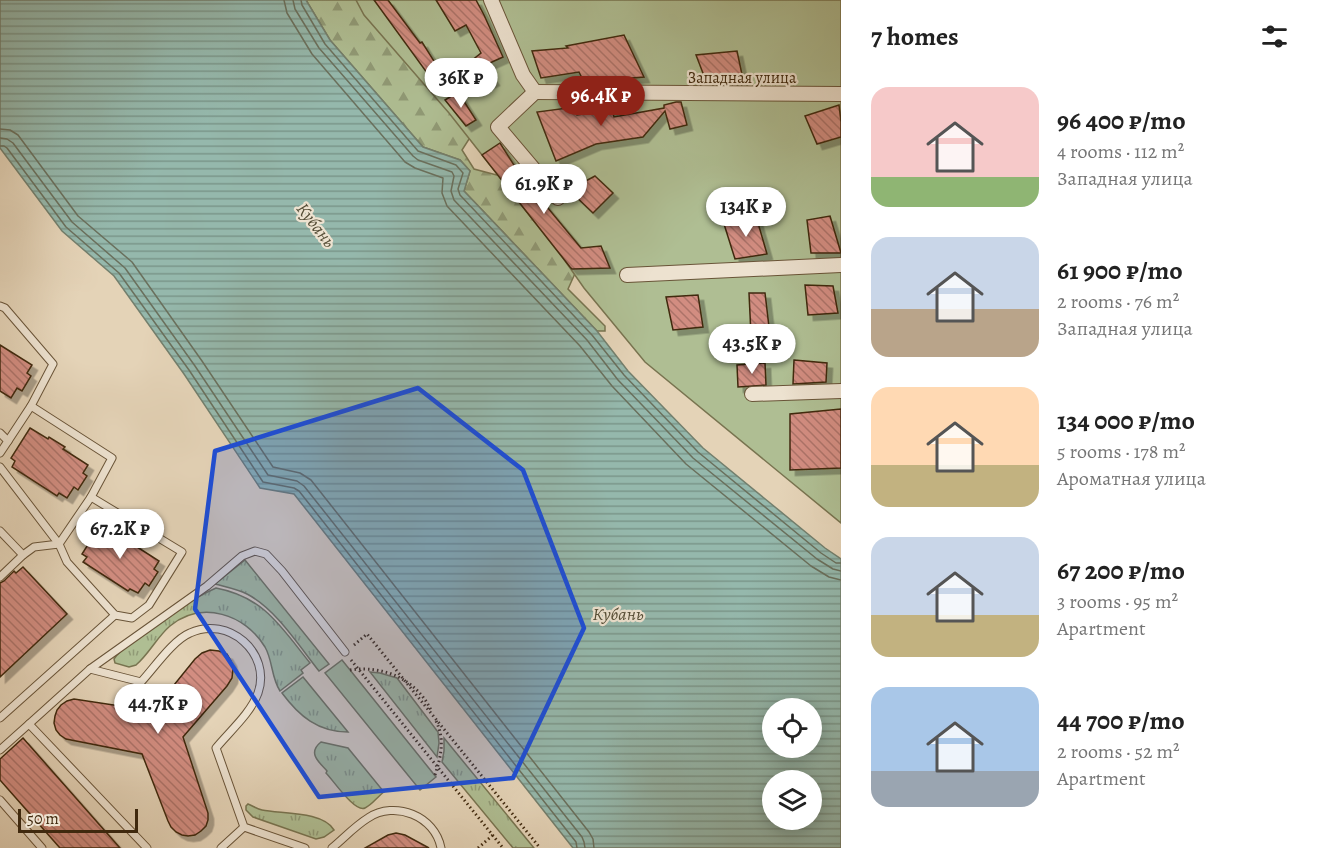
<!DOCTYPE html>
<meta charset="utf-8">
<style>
:root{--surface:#fff;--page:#f6f6f6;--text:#222;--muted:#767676;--accent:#8f2418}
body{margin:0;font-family:Alegreya,serif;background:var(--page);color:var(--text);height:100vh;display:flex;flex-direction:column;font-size:22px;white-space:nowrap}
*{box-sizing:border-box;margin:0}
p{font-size:20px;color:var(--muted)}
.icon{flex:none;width:33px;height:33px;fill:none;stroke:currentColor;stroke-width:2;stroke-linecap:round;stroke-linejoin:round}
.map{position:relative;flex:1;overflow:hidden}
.drawer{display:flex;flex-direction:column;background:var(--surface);width:480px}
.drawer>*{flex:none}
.controls{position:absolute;left:762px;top:698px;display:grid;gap:12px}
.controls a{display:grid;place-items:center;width:60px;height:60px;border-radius:50%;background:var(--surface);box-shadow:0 3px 15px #0003;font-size:30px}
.scale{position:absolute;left:18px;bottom:15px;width:120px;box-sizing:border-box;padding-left:6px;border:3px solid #40290e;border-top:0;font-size:16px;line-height:21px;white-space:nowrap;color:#40290e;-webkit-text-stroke:4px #ede2d0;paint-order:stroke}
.price{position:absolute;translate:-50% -51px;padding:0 14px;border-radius:21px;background:#fff;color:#222;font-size:20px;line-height:39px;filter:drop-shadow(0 2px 3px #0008)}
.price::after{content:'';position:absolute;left:50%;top:36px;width:18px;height:14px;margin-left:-9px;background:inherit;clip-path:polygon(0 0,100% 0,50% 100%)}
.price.active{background:var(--accent);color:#fff}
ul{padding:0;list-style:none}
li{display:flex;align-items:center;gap:18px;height:150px;padding:0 30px}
li span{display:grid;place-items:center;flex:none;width:168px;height:120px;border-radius:18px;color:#555}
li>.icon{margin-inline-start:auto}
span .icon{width:72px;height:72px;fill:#fffc;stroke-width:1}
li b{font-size:26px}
h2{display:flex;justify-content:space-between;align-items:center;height:72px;padding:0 30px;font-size:26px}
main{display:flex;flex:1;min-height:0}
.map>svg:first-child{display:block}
</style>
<main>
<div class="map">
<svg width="841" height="848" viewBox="0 0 841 848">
<defs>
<pattern id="grass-tufts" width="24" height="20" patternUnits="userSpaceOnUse" patternTransform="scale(1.5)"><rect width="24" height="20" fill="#afbe93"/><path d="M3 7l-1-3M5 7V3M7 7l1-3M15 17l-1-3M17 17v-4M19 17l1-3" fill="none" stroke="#909a76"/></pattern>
<pattern id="forest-firs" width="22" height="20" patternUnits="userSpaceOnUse" patternTransform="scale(1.5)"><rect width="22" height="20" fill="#afbe93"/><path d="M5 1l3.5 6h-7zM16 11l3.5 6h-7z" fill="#909a76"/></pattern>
<pattern id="water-rules" width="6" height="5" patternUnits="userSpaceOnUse" patternTransform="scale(1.5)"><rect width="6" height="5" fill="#95b8ac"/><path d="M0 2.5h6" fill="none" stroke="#7b968a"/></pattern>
<pattern id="building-back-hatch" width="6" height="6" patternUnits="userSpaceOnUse" patternTransform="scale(1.5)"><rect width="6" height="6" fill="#d28d81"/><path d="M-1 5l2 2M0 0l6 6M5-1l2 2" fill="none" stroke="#ac7368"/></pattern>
<filter id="shadow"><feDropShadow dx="5.5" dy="5.5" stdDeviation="0" flood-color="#0004"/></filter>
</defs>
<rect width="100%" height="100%" fill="#e4d3b7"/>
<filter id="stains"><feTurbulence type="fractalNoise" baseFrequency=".00333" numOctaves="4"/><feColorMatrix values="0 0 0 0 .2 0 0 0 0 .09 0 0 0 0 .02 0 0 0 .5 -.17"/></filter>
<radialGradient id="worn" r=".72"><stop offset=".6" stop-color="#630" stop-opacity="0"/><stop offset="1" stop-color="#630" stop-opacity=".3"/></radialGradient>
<g fill="url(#grass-tufts)" stroke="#787450" stroke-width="1.5">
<path d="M245 560 329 664 319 671C299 646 276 609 247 594 237 589 226 587 215 584Z"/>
<path d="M216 588C264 597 281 627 310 663L301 670 303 673 280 691C271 677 273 661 265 647 245 614 202 600 170 626 157 637 149 654 136 665L129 667 115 663 114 659C119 651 127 646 135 640 160 620 187 601 216 588Z"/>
<polygon points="370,672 380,673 397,678 438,732 439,743 437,757"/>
<path d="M303 677 348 732C318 732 299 716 282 693Z"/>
<polygon points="444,738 534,848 513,848 442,762 444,751"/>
<path d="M321 742 348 748 384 792C378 796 372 805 365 808 355 813 333 780 326 773L327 771C319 762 307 753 321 742Z"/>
<path d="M248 804C253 806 257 809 262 810 281 814 323 811 334 830L324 837 316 839 253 817 246 810V806Z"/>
</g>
<polygon fill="url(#forest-firs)" stroke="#787450" stroke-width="1.5" points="306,0 376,0 478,125 462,150 474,169 527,183 577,269 568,289 605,326 605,331 597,331 464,191 470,171 460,160 423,147 330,40"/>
<g fill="#afbe93" stroke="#787450" stroke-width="1.5">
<polygon points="356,0 841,0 841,523 645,362 584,288 563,258 449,113 364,15"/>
<polygon points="342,660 436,777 420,790 325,673"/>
</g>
<path fill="url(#water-rules)" stroke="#737f6d" stroke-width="1.5" fill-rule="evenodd" d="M0 0H306L330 40 423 147 460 160 470 171 464 191 597 331 628 371 703 448 825 548 841 559V848H573L294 494 260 488 184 374 114 276 62 231 0 148ZM772 708H812V747H772ZM772 780H812V819H772Z"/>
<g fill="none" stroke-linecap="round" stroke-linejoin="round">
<g stroke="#6a705d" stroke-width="1.5">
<polyline points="284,0 287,13 312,54 405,162 415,168 443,178 442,193 447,206 580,346 612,386 686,464 811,566 829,577 841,580"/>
<polyline points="293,0 295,9 319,48 413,156 418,160 452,172 454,176 451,191 454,200 587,340 618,380 693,458 817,559 833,569 841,571"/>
<polyline points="301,0 302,5 325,44 418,151 456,165 463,173 458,189 460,195 592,335 624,375 698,452 821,553 836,563 841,563"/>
<polyline points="0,129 10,130 18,135 78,216 132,262 202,361 273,467 300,473 311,480 589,832 593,839 594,848"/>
<polyline points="0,138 7,139 13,143 72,222 125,268 195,366 268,475 297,481 304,486 582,837 584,842 585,848"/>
<polyline points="0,146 4,146 7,148 66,227 119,273 189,370 263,482 294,488 299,491 576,842 577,848"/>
</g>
</g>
<g fill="url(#building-back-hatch)" stroke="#40290e" stroke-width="1.5" filter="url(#shadow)">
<polygon points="374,0 388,0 420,43 422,42 439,69 430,77"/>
<polygon points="436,0 476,0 484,15 503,57 483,66 494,80 477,89 464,74 458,77 456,73 481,53 466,25 455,31"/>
<polygon points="624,35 644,77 608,80 609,83 583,80 579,72 541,78 532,51 568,48 566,46"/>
<polygon points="737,51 744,84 706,81 696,55"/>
<polygon points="458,92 476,120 466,126 445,100"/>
<polygon points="676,102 681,102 687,125 670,129 665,111 643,137 596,144 556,161 537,112 575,107 577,115 612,110 614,117 664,108 664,105"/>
<polygon points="839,105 841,122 841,137 817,144 805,116"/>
<polygon points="500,143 519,173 581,248 601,246 610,268 572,269 570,267 482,155"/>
<polygon points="595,176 613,193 593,213 569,190"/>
<polygon points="756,216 767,254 735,259 724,224"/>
<polygon points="830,216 841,253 811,253 807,220"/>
<polygon points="805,285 833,286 838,313 808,315"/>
<polygon points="749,293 765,293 769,327 751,335"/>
<polygon points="698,295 703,327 673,330 666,297"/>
<polygon points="0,345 32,365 27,373 31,376 22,391 17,388 11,398 0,391"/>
<polygon points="794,360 827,363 826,382 793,384"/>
<polygon points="765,363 766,385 738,387 737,365"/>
<polygon points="841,409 841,468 790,470 790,414"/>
<polygon points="30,428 48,439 49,437 65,447 63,449 88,465 83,473 87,476 78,490 74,487 67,498 59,493 57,496 12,467 15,461 11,458"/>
<polygon points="101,524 118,535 120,533 136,543 134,545 159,561 154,569 158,572 149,586 145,583 138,593 130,589 128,591 83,562 87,557 82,554"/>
<polygon points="23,567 67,614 0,677 0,583 4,581 14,571 16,573"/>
<polygon points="210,650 219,651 227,654 231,661 233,669 232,678 227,686 183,737 208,813 208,820 206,826 201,831 195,835 188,836 182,835 176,832 171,827 168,821 142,754 66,739 60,735 56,730 54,723 55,716 57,710 61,705 67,701 74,699 153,711 195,659 202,653"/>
<polygon points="23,738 120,848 60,848 0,780 0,759"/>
<polygon points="396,833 405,835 429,848 365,848 388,835"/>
</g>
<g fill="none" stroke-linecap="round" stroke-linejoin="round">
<g stroke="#695438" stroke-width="9">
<g id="service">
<polyline points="0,306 5,308 53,364 31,406 112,458 91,497 182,552 149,605 132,618 115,615 67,562 59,544 0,467"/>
<polyline points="0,433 8,441 0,453"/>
<polyline points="8,441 31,406"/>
<polyline points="0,531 23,555 34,547 59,544 91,497"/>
<polyline points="0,577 23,555"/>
<polyline points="90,669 207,586 242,556 255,551 266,554 282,571 345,652"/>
<polyline points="0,718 115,615"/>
<path d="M29 724 90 669 141 682C154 668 173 640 190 633 228 615 272 653 258 693 251 713 229 732 216 748L244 827 305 848"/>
<polyline points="0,750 29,724 147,848"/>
<polyline points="0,800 42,848"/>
<polyline points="221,848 244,827"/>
<path d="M332 848C344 838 355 826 368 818 395 800 435 816 441 848"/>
</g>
</g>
<g stroke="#695438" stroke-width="16">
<g id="minor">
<polyline points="491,0 523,75 535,92"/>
<polyline points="535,92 841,94"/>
<polyline points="535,92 498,127 558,198"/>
<polyline points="627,275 841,265"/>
<polyline points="752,394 841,391"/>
</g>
</g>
<g stroke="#40290e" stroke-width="3" stroke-dasharray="1.5 3" stroke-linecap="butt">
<polyline points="354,645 367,634 540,848"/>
<polyline points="351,660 503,848"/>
<path d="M350 670C383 665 416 679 431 710"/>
<path d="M435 775C441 757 445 739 436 721"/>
<polyline points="478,848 493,835"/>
</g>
<use href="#service" stroke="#ede2d0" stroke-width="7"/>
<use href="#minor" stroke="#ede2d0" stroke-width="14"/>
</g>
<path fill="#1d4ed8" fill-opacity="0.2" stroke="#1d4ed8" stroke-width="4.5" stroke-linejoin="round" d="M418 388 523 470 584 628 513 778 319 797 195 609 215 451Z"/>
<g text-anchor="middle" stroke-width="4.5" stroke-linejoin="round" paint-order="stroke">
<g font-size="16" fill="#40290e" stroke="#ede2d0">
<text x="742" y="83">Западная улица</text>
</g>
<g font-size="18" font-style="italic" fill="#554d36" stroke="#ede2d0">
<text transform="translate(316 225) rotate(52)" y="6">Кубань</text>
<text x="618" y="620">Кубань</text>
</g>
</g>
<rect width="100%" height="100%" filter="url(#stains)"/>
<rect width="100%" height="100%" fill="url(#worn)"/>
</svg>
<div class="controls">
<a><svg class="icon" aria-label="locate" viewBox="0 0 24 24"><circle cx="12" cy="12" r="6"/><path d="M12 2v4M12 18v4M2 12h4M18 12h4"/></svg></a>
<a><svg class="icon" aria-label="layers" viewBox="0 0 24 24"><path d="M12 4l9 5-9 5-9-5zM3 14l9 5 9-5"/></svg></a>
</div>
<div class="scale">50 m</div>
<b class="price" style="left:461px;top:109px">36K ₽</b>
<b class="price active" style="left:601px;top:127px">96.4K ₽</b>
<b class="price" style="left:544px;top:215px">61.9K ₽</b>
<b class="price" style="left:746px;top:238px">134K ₽</b>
<b class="price" style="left:752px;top:375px">43.5K ₽</b>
<b class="price" style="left:120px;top:560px">67.2K ₽</b>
<b class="price" style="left:158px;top:735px">44.7K ₽</b>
</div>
<section class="drawer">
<h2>7 homes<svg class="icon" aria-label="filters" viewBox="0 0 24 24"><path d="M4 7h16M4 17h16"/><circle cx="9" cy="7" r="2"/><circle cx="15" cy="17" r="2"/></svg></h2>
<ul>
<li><span style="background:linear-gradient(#f6c9c9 75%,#8fb573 0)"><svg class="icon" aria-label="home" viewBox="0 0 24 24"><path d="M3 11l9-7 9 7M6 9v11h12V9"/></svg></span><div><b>96 400 ₽/mo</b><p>4 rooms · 112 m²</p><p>Западная улица</p></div></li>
<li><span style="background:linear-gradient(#c9d6e8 60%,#b9a48a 0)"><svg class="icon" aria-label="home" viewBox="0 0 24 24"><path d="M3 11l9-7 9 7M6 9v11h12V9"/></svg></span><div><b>61 900 ₽/mo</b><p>2 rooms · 76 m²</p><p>Западная улица</p></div></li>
<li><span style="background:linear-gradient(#ffd9b3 65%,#c2b280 0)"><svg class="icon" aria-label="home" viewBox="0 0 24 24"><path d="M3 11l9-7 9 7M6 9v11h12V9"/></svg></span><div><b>134 000 ₽/mo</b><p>5 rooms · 178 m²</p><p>Ароматная улица</p></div></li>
<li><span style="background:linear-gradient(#c9d6e8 65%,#c2b280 0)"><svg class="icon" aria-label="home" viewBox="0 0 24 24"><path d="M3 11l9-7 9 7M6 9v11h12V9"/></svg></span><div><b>67 200 ₽/mo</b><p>3 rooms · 95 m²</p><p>Apartment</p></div></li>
<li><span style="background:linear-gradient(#a9c7e8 70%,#9aa5b1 0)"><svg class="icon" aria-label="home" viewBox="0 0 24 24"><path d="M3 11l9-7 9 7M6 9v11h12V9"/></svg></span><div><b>44 700 ₽/mo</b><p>2 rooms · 52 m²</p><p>Apartment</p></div></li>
</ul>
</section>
</main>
